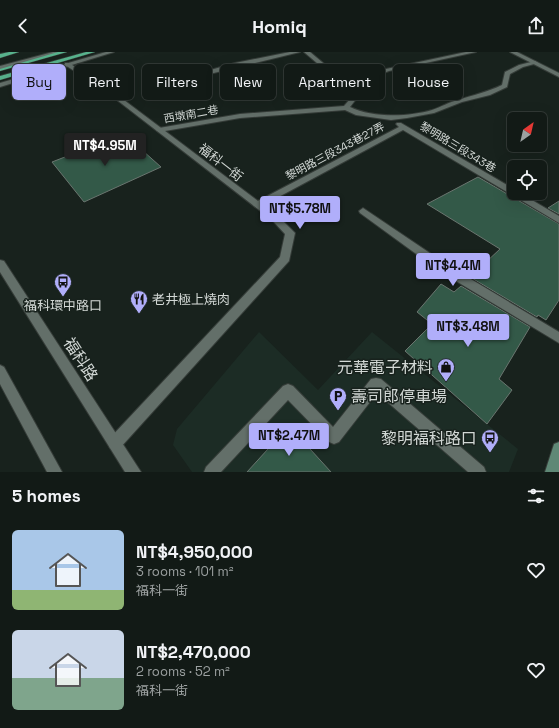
<!DOCTYPE html>
<meta charset="utf-8">
<style>
:root{--surface:#121a16;--page:#1b231f;--text:#f1f3f6;--muted:#9ca1a1;--line:#313835;--accent:#b0aefa}
body{margin:0;font-family:"Space Grotesk","Noto Sans TC",sans-serif;background:var(--page);color:var(--text);height:100vh;display:flex;flex-direction:column;font-size:15px;white-space:nowrap}
*{box-sizing:border-box;margin:0}
p{font-size:13px;color:var(--muted)}
.icon{flex:none;width:22px;height:22px;fill:none;stroke:currentColor;stroke-width:2;stroke-linecap:round;stroke-linejoin:round}
.map{position:relative;height:420px;overflow:hidden}
.side{display:flex;flex-direction:column;background:var(--surface);flex:1}
.side>*{flex:none}
.hud{position:absolute;left:12px;top:12px;width:535px;height:36px;display:flex;gap:8px}
.needle{width:26px;rotate:34deg}
.buttons{position:absolute;left:507px;top:60px;display:grid;gap:8px}
.buttons a{display:grid;place-items:center;width:40px;height:40px;border-radius:6px;background:var(--surface);box-shadow:0 4px 16px #0002,0 0 0 1px var(--line);font-size:20px}
.price{position:absolute;translate:-50% -34px;padding:0 9px;border-radius:4px;background:var(--accent);color:#111;font-size:13px;line-height:26px;filter:drop-shadow(0 1px 2px #0008)}
.price::after{content:'';position:absolute;left:50%;top:24px;width:12px;height:9px;margin-left:-6px;background:inherit;clip-path:polygon(0 0,100% 0,50% 100%)}
.price.current{background:#222;color:#fff}
ul{padding:0;list-style:none}
li{display:flex;align-items:center;gap:12px;height:100px;padding:0 12px}
li span{display:grid;place-items:center;flex:none;width:112px;height:80px;border-radius:6px;color:#555}
li>.icon{margin-inline-start:auto}
span .icon{width:48px;height:48px;fill:#fffc;stroke-width:1}
li b{font-size:17px}
h2{display:flex;justify-content:space-between;align-items:center;height:48px;padding:0 12px;font-size:17px}
.chip{padding:0 14px;border-radius:6px;background:var(--surface);box-shadow:0 4px 16px #0002,0 0 0 1px var(--line);font-size:14px;line-height:36px}
.chip.current{background:var(--accent);color:#111}
header{display:flex;justify-content:space-between;align-items:center;height:52px;padding:0 12px;background:var(--surface);font-size:18px;font-weight:700}
.map>svg:first-child{display:block}
</style>
<header><svg class="icon" aria-label="back" viewBox="0 0 24 24"><path d="M15 5l-7 7 7 7"/></svg>Homiq<svg class="icon" aria-label="share" viewBox="0 0 24 24"><path d="M12 15V3M7 8l5-5 5 5M5 13v7h14v-7"/></svg></header>
<div class="map">
<svg width="559" height="420" viewBox="0 0 559 420">
<rect width="100%" height="100%" fill="#18221d"/>
<polygon fill="#1c2c25" points="259,280 318,338 372,280 518,397 509,420 192,420 173,393 177,377"/>
<g fill="#335948" stroke="#6a756f">
<polygon points="124,82 161,115 84,150 52,110"/>
<polygon points="478,125 559,172 559,248 546,268 538,263 537,265 470,225 500,197 427,152"/>
<polygon points="559,149 559,162 548,156"/>
<polygon points="441,232 454,240 461,234 530,275 499,327 512,338 487,372 405,299 432,272 417,260"/>
<polygon points="289,374 331,420 247,420"/>
</g>
<g fill="none" stroke-linecap="round" stroke-linejoin="round">
<g stroke="#353c38" stroke-width="2">
<g id="service">
<polygon points="290,0 300,0 189,27 186,25 235,11"/>
<path d="M304 0H310L347 31 386 17 466 0H476L389 19 349 34 357 46 350 55C372 66 409 65 432 58 441 55 449 50 458 48 473 43 488 40 502 33L505 20 519 13 535 9 538 11 523 15 510 22 507 35 490 43 462 50 434 61 407 66 391 68 356 63 345 58 240 66 159 80 156 78 159 76 240 62 344 54 351 46 344 34Z"/>
<polygon points="397,71 401,71 514,137 514,141 520,141 559,164 559,171 403,78 260,155 257,156 253,153 254,151 399,75 396,72"/>
<polygon points="376,326 381,327 484,415 486,420 468,420 377,341 339,390 334,392 329,390 288,348 221,420 204,420 206,415 283,334 288,332 293,334 333,375 371,327"/>
</g>
</g>
<g stroke="#353c38" stroke-width="2">
<g id="minor">
<polygon points="65,11 69,11 108,36 278,164 295,181 289,209 120,396 115,398 110,396 108,391 110,386 280,205 285,182 272,168 104,38 65,13"/>
<polygon points="363,156 449,214 559,280 559,291 441,220 360,161 359,159"/>
</g>
</g>
<g stroke="#353c38" stroke-width="2">
<g id="tertiary">
<polygon points="53,0 62,0 0,18 0,14"/>
<polygon points="106,0 114,0 0,35 0,31"/>
<polygon points="510,0 517,0 559,21 559,25"/>
<polygon points="0,208 4,209 141,420 125,420 0,220"/>
<polygon points="0,313 4,315 62,420 47,420 0,332"/>
</g>
</g>
<g stroke="#353c38" stroke-width="2">
<polygon id="secondary" points="559,390 559,420 545,420 554,392"/>
</g>
<g stroke="#353c38" stroke-width="1">
<g id="trunk">
<polygon points="9,0 19,0 0,6 0,2"/>
<polygon points="58,0 67,0 0,19 0,17"/>
<polygon points="86,0 95,0 0,28 0,24"/>
</g>
</g>
<use href="#service" fill="#636f69" fill-rule="evenodd"/>
<use href="#minor" fill="#636f69" fill-rule="evenodd"/>
<use href="#tertiary" fill="#636f69" fill-rule="evenodd"/>
<use href="#secondary" fill="#5f8876" fill-rule="evenodd"/>
<use href="#trunk" fill="#58b38d" fill-rule="evenodd"/>
</g>
<defs>
<g id="bus-pin" transform="scale(0.9)"><path d="M0 17L-7.5 6A9.5 9.5 0 1 1 7.5 6Z" fill="#b0aefa" stroke="#18221d"/><path d="M-5-6H5V4H4V6H2V4H-2V6H-4V4H-5ZM-3.5-4V0h7V-4ZM-3.5 1.2v1.5H-2V1.2ZM2 1.2v1.5H3.5V1.2Z" fill="#111"/></g>
<g id="restaurant-pin" transform="scale(0.9)"><path d="M0 17L-7.5 6A9.5 9.5 0 1 1 7.5 6Z" fill="#b0aefa" stroke="#18221d"/><path d="M-5-6h1v4h1v-4h1v4h1v-4h1v5L-1.5 .5V6h-2V.5L-5-1ZM5-6V6H3V1.5H1.5Q1.5-4 5-6Z" fill="#111"/></g>
<g id="shop-pin" transform="scale(0.9)"><path d="M0 17L-7.5 6A9.5 9.5 0 1 1 7.5 6Z" fill="#b0aefa" stroke="#18221d"/><path d="M-5-2.5h2.3a2.7 3.5 0 0 1 5.4 0H5L5.5 6h-11ZM-1.5-2.5h3a1.5 2.3 0 0 0-3 0Z" fill="#111"/></g>
<g id="parking-pin" transform="scale(0.9)"><path d="M0 17L-7.5 6A9.5 9.5 0 1 1 7.5 6Z" fill="#b0aefa" stroke="#18221d"/><path d="M-3.5-5.5H1a3.5 3.5 0 0 1 0 7H-1V5.5H-3.5ZM-1-3.4V-.6H.8a1.4 1.4 0 0 0 0-2.8Z" fill="#111"/></g>
</defs>
<g fill-rule="evenodd">
<use href="#bus-pin" x="63" y="230"/>
<use href="#restaurant-pin" x="139" y="247"/>
<use href="#shop-pin" x="446" y="315"/>
<use href="#parking-pin" x="338" y="344"/>
<use href="#bus-pin" x="490" y="386"/>
</g>
<g text-anchor="middle" stroke-width="3" stroke-linejoin="round" paint-order="stroke">
<g font-size="11" fill="#d2d8d5" stroke="#18221d">
<text transform="translate(191 62) rotate(-10)" y="4">西墩南二巷</text>
<text transform="translate(458 95) rotate(31)" y="4">黎明路三段343巷</text>
<text transform="translate(335 99) rotate(-28)" y="4">黎明路三段343巷27弄</text>
</g>
<g font-size="13" fill="#d2d8d5" stroke="#18221d">
<text transform="translate(221 110) rotate(38)" y="5">福科一街</text>
</g>
<g font-size="13" fill="#d2d8d5" stroke="#18221d" text-anchor="start">
<text x="152" y="252">老井極上燒肉</text>
<text x="63" y="258" text-anchor="middle">福科環中路口</text>
</g>
<g font-size="16" fill="#d2d8d5" stroke="#18221d">
<text transform="translate(81 307) rotate(57)" y="6">福科路</text>
</g>
<g font-size="16" fill="#d2d8d5" stroke="#18221d" text-anchor="end">
<text x="433" y="321">元華電子材料</text>
<text x="351" y="350" text-anchor="start">壽司郎停車場</text>
<text x="477" y="392">黎明福科路口</text>
</g>
</g>
</svg>
<div class="buttons">
<a><svg class="needle" viewBox="-14 -14 28 28"><path d="M0-13l5 13h-10z" fill="#e53935"/><path d="M0 13l5-13h-10z" fill="#9ca1a1"/></svg></a>
<a><svg class="icon" aria-label="locate" viewBox="0 0 24 24"><circle cx="12" cy="12" r="6"/><path d="M12 2v4M12 18v4M2 12h4M18 12h4"/></svg></a>
</div>
<b class="price current" style="left:105px;top:115px">NT$4.95M</b>
<b class="price" style="left:300px;top:178px">NT$5.78M</b>
<b class="price" style="left:453px;top:235px">NT$4.4M</b>
<b class="price" style="left:468px;top:296px">NT$3.48M</b>
<b class="price" style="left:289px;top:405px">NT$2.47M</b>
<div class="hud">
<a class="chip current">Buy</a>
<a class="chip">Rent</a>
<a class="chip">Filters</a>
<a class="chip">New</a>
<a class="chip">Apartment</a>
<a class="chip">House</a>
</div>
</div>
<section class="side">
<h2>5 homes<svg class="icon" aria-label="filters" viewBox="0 0 24 24"><path d="M4 7h16M4 17h16"/><circle cx="9" cy="7" r="2"/><circle cx="15" cy="17" r="2"/></svg></h2>
<ul>
<li><span style="background:linear-gradient(#a9c7e8 75%,#8fb573 0)"><svg class="icon" aria-label="home" viewBox="0 0 24 24"><path d="M3 11l9-7 9 7M6 9v11h12V9"/></svg></span><div><b>NT$4,950,000</b><p>3 rooms · 101 m²</p><p>福科一街</p></div><svg class="icon" aria-label="heart" viewBox="0 0 24 24"><path d="M12 20l-8-8c-3-5 5-10 8-4 3-6 11-1 8 4z"/></svg></li>
<li><span style="background:linear-gradient(#c9d6e8 60%,#7fa58c 0)"><svg class="icon" aria-label="home" viewBox="0 0 24 24"><path d="M3 11l9-7 9 7M6 9v11h12V9"/></svg></span><div><b>NT$2,470,000</b><p>2 rooms · 52 m²</p><p>福科一街</p></div><svg class="icon" aria-label="heart" viewBox="0 0 24 24"><path d="M12 20l-8-8c-3-5 5-10 8-4 3-6 11-1 8 4z"/></svg></li>
</ul>
</section>
